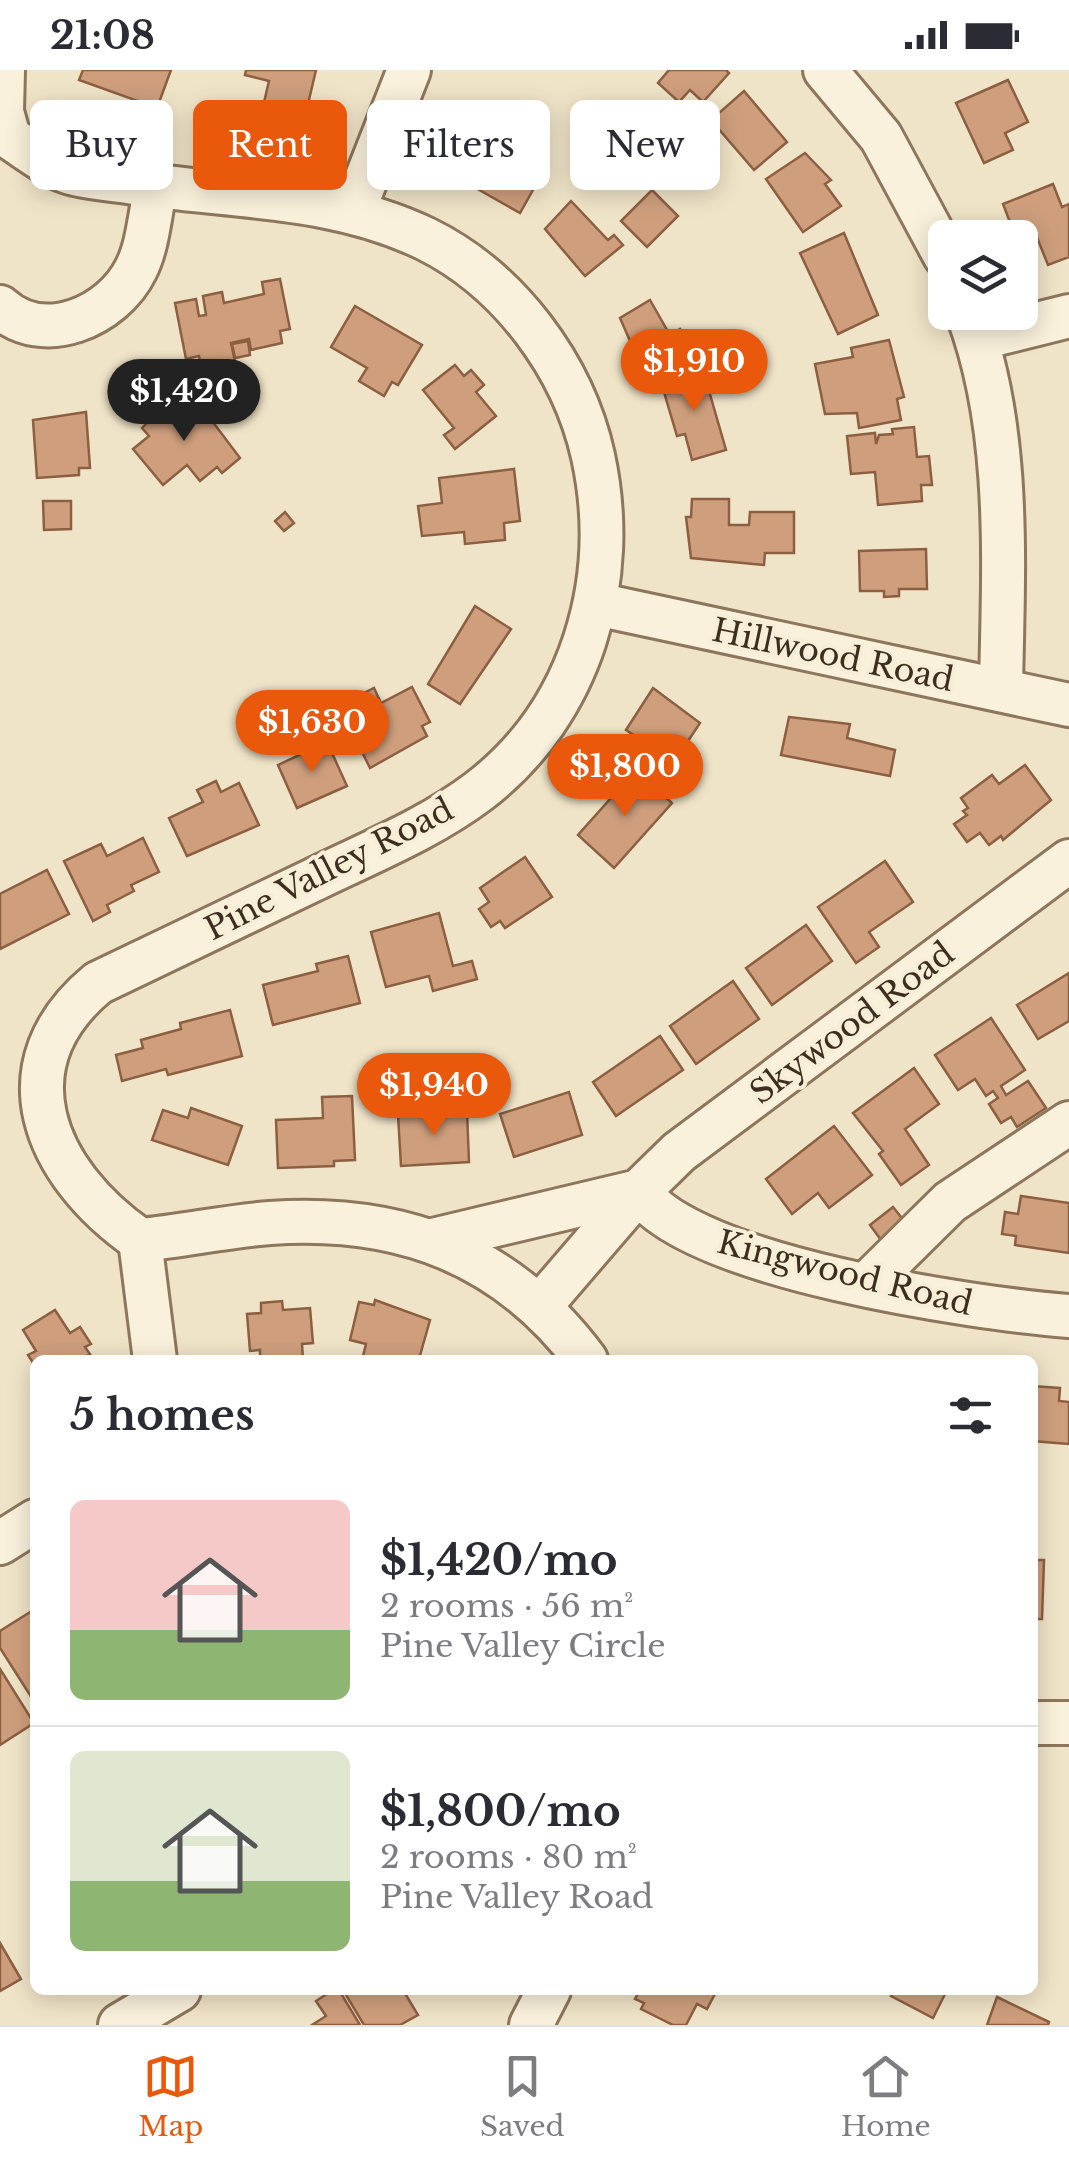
<!DOCTYPE html>
<meta charset="utf-8">
<style>
:root{--surface:#fff;--page:#f7f7f7;--text:#2b2b33;--muted:#7c7c81;--line:#e1e1e2;--accent:#ea580c}
body{margin:0;font-family:"Libre Baskerville",serif;background:var(--page);color:var(--text);height:100vh;display:flex;flex-direction:column;font-size:38px;white-space:nowrap}
*{box-sizing:border-box;margin:0}
p{font-size:32px;color:var(--muted)}
.icon{flex:none;width:55px;height:55px;fill:none;stroke:currentColor;stroke-width:2;stroke-linecap:round;stroke-linejoin:round}
.map{position:relative;flex:1;overflow:hidden}
.panel{position:absolute;left:30px;top:1285px;width:1008px;height:640px;display:flex;flex-direction:column;background:var(--surface);border-radius:15px;box-shadow:0 5px 25px #0003}
.panel>*{flex:none}
.banner{position:absolute;left:30px;top:30px;width:1010px;height:90px;display:flex;gap:20px}
.tools{position:absolute;left:928px;top:150px;display:grid;gap:20px}
.tools a{display:grid;place-items:center;width:110px;height:110px;border-radius:15px;background:var(--surface);box-shadow:0 5px 25px #0003;font-size:50px}
.price{position:absolute;translate:-50% -85px;padding:0 22px;border-radius:35px;background:var(--accent);color:#fff;font-size:32px;line-height:65px;filter:drop-shadow(0 2px 5px #0008)}
.price::after{content:'';position:absolute;left:50%;top:60px;width:30px;height:22px;margin-left:-15px;background:inherit;clip-path:polygon(0 0,100% 0,50% 100%)}
.price.selected{background:#222;color:#fff}
ul{padding:0;list-style:none}
li{display:flex;align-items:center;gap:30px;height:250px;padding:0 40px}
li+li{border-top:2px solid var(--line)}
li span{display:grid;place-items:center;flex:none;width:280px;height:200px;border-radius:15px;color:#555}
li>.icon{margin-inline-start:auto}
span .icon{width:120px;height:120px;fill:#fffc;stroke-width:1}
li b{font-size:42px}
h2{display:flex;justify-content:space-between;align-items:center;height:120px;padding:0 40px;font-size:42px}
.tag{padding:0 35px;border-radius:15px;background:var(--surface);box-shadow:0 5px 25px #0003;font-size:35px;line-height:90px}
.tag.selected{background:var(--accent);color:#fff}
.status{display:flex;justify-content:space-between;align-items:center;height:70px;padding:0 50px;background:var(--surface);direction:ltr}
.status svg{height:28px;fill:currentColor}
.tab-bar{display:flex;justify-content:space-around;align-items:center;height:140px;border-top:2px solid var(--line);background:var(--surface);font-size:28px;color:var(--muted)}
.tab-bar a{display:grid;justify-items:center;gap:5px}
.tab-bar .selected{color:var(--accent)}
.map>svg:first-child{display:block}
</style>
<div class="status"><b>21:08</b><svg viewBox="0 0 49 12"><path d="M0 12V9h3v3zM5 12V6h3v6zM10 12V3h3v9zM15 12V0h3v12zM26 1h20v11H26zM47 4h2v5h-2z"/></svg></div>
<div class="map">
<svg width="1069" height="1955" viewBox="0 0 1069 1955">
<rect width="100%" height="100%" fill="#f0e4c8"/>
<g fill="#cf9f7d" stroke="#8d5f41" stroke-width="2.5">
<polygon points="83,0 171,0 157,38 79,10"/>
<polygon points="246,0 316,0 303,55 261,45 269,11 245,5"/>
<polygon points="669,0 726,0 729,3 703,32 690,20 679,32 658,13"/>
<polygon points="1008,10 1028,52 1005,63 1013,80 984,93 956,33"/>
<polygon points="744,21 787,72 754,100 711,50"/>
<polygon points="483,35 509,50 495,75 543,102 520,143 451,104 461,86 453,81"/>
<polygon points="582,42 598,52 589,67 572,56"/>
<polygon points="805,83 831,110 825,114 841,136 803,162 766,109"/>
<polygon points="1053,114 1062,137 1069,134 1069,187 1048,195 1036,165 1020,172 1016,168 1003,134"/>
<polygon points="652,120 678,146 647,177 621,151"/>
<polygon points="571,131 608,170 614,165 623,175 585,206 545,159"/>
<polygon points="844,163 878,245 838,264 800,183"/>
<polygon points="280,209 290,259 280,261 282,273 251,280 249,269 231,273 236,296 202,303 199,286 186,289 175,233 196,229 199,246 206,245 203,226 222,222 224,233 264,224 262,212"/>
<polygon points="650,230 670,265 680,259 691,276 644,303 620,248"/>
<polygon points="355,236 422,275 398,315 392,312 384,326 359,311 367,298 331,277"/>
<polygon points="889,270 904,327 897,329 901,350 859,358 857,343 825,344 815,294 853,287 851,278"/>
<polygon points="248,271 250,285 235,288 232,274"/>
<polygon points="455,295 464,306 471,300 484,315 476,322 496,346 455,379 444,365 454,358 423,320"/>
<polygon points="703,300 726,380 692,390 685,364 677,366 661,312"/>
<polygon points="197,331 240,388 222,403 217,397 200,411 187,395 163,415 133,379 149,366 142,358 162,337 166,341 173,335 181,344"/>
<polygon points="86,342 90,398 79,398 79,405 37,408 33,350"/>
<polygon points="914,357 917,387 929,386 932,415 921,415 922,431 878,435 875,402 851,404 847,366 875,363 876,374 879,365 893,364 892,359"/>
<polygon points="514,399 520,451 504,453 505,470 465,474 464,462 422,466 418,436 442,433 439,408"/>
<polygon points="692,429 729,429 729,455 749,455 750,442 794,442 794,483 765,483 764,495 691,488 686,447 691,447"/>
<polygon points="43,431 71,431 71,459 44,460"/>
<polygon points="285,442 294,453 284,461 275,451"/>
<polygon points="926,479 927,519 899,519 899,526 884,527 884,521 860,521 859,481"/>
<polygon points="475,536 511,559 460,634 428,614"/>
<polygon points="412,617 430,652 422,656 427,666 370,698 353,664 367,658 352,629 374,618 381,633"/>
<polygon points="653,618 700,653 674,692 626,660"/>
<polygon points="789,647 850,654 847,668 895,680 890,706 781,685"/>
<polygon points="327,672 347,716 297,738 278,695"/>
<polygon points="1025,695 1051,730 1003,770 1001,766 989,775 980,763 967,772 954,754 967,745 963,741 968,738 961,728 992,705 999,714"/>
<polygon points="636,700 672,733 614,798 578,765"/>
<polygon points="216,711 221,722 239,713 259,755 187,786 169,748 203,732 197,720"/>
<polygon points="143,768 159,802 131,815 134,821 107,835 110,842 93,851 64,791 101,774 107,786"/>
<polygon points="525,787 552,827 505,858 500,851 491,857 479,839 489,832 480,818"/>
<polygon points="885,791 913,832 869,862 879,877 856,893 818,837"/>
<polygon points="47,800 69,844 0,879 0,824"/>
<polygon points="439,843 453,896 472,891 477,909 433,921 429,906 386,917 371,862"/>
<polygon points="806,855 832,891 772,935 746,898"/>
<polygon points="348,886 360,933 273,955 263,915 318,901 316,894"/>
<polygon points="1069,903 1069,951 1038,969 1017,935"/>
<polygon points="733,911 759,949 696,994 670,956"/>
<polygon points="230,940 242,986 168,1005 166,999 122,1011 116,985 143,978 141,970 181,959 180,953"/>
<polygon points="991,948 1025,1000 1001,1016 1006,1025 1028,1011 1046,1038 1017,1057 1011,1047 1001,1053 989,1034 998,1028 993,1021 986,1026 975,1009 958,1020 935,985"/>
<polygon points="660,966 683,1000 616,1046 593,1012"/>
<polygon points="914,998 939,1034 905,1059 929,1095 901,1115 879,1084 883,1081 853,1043"/>
<polygon points="569,1022 582,1065 514,1087 500,1044"/>
<polygon points="352,1026 355,1090 334,1091 334,1096 278,1098 276,1050 323,1048 322,1027"/>
<polygon points="191,1038 242,1056 228,1095 152,1070 163,1040 188,1048"/>
<polygon points="467,1041 469,1092 401,1096 398,1045"/>
<polygon points="834,1056 872,1105 829,1138 818,1123 792,1144 766,1109"/>
<polygon points="1021,1126 1069,1133 1069,1183 1015,1175 1016,1166 1002,1164 1005,1142 1018,1144"/>
<polygon points="893,1137 905,1152 881,1170 870,1155"/>
<polygon points="375,1230 430,1250 419,1289 362,1290 366,1274 350,1270 359,1232 374,1235"/>
<polygon points="282,1231 283,1240 310,1238 313,1273 302,1274 303,1290 260,1290 260,1280 250,1281 247,1244 261,1243 261,1233"/>
<polygon points="55,1240 70,1263 80,1257 91,1274 85,1277 90,1284 80,1290 35,1290 35,1296 28,1285 36,1281 23,1260"/>
<polygon points="1032,1316 1060,1318 1059,1331 1069,1332 1069,1374 1032,1371"/>
<polygon points="1032,1490 1044,1490 1042,1549 1032,1549"/>
<polygon points="35,1539 35,1633 0,1578 0,1561"/>
<polygon points="0,1599 34,1653 0,1675"/>
<polygon points="0,1873 21,1909 0,1921"/>
<polygon points="333,1920 339,1920 360,1955 312,1955 326,1946 316,1931"/>
<polygon points="343,1920 403,1920 418,1945 400,1955 364,1955"/>
<polygon points="640,1920 717,1920 707,1939 697,1934 686,1955 673,1955 641,1939 644,1933 635,1929"/>
<polygon points="894,1920 947,1920 933,1948 891,1926"/>
<polygon points="997,1927 1049,1952 1048,1955 987,1955"/>
</g>
<g fill="none" stroke-linecap="round" stroke-linejoin="round">
<g stroke="#8d765c" stroke-width="48">
<g id="minor">
<path d="M3 0 2 42 9 67C27 79 47 95 68 102 86 108 109 109 128 112 229 128 331 123 426 169 509 210 573 296 593 386 620 510 582 642 479 721 429 759 368 783 311 811 240 845 169 879 98 913 0 994 41 1101 140 1170 184 1166 227 1156 270 1153 401 1144 507 1184 586 1290"/>
<polyline points="825,0 881,67 945,186"/>
<polyline points="354,140 409,0"/>
<path d="M0 237C44 277 113 246 136 199 148 176 150 142 156 116"/>
<path d="M967 242C1012 360 1003 497 1001 620"/>
<polyline points="977,269 1069,246"/>
<polyline points="596,534 1069,635"/>
<polyline points="140,1170 155,1290"/>
<polyline points="433,1170 639,1121 679,1082 1069,791"/>
<polyline points="866,1215 950,1132 1069,1053"/>
<path d="M541 1235 639 1121C688 1197 977 1239 1069 1246"/>
<polyline points="0,1473 35,1451"/>
<polyline points="1032,1653 1069,1653"/>
<polyline points="120,1955 179,1920"/>
<polyline points="531,1955 549,1920"/>
</g>
</g>
<use href="#minor" stroke="#faf1dc" stroke-width="42"/>
</g>
<g text-anchor="middle" stroke-width="8" stroke-linejoin="round" paint-order="stroke">
<g font-size="32" fill="#3d2e20" stroke="#f7eed8">
<text transform="translate(833 585) rotate(12)" y="11">Hillwood Road</text>
<text transform="translate(329 799) rotate(-27)" y="11">Pine Valley Road</text>
<text transform="translate(852 953) rotate(-37)" y="11">Skywood Road</text>
<text transform="translate(845 1203) rotate(14)" y="11">Kingwood Road</text>
</g>
</g>
</svg>
<div class="tools">
<a><svg class="icon" aria-label="layers" viewBox="0 0 24 24"><path d="M12 4l9 5-9 5-9-5zM3 14l9 5 9-5"/></svg></a>
</div>
<b class="price" style="left:694px;top:344px">$1,910</b>
<b class="price selected" style="left:184px;top:374px">$1,420</b>
<b class="price" style="left:312px;top:705px">$1,630</b>
<b class="price" style="left:625px;top:749px">$1,800</b>
<b class="price" style="left:434px;top:1068px">$1,940</b>
<div class="banner">
<a class="tag">Buy</a>
<a class="tag selected">Rent</a>
<a class="tag">Filters</a>
<a class="tag">New</a>
</div>
<section class="panel">
<h2>5 homes<svg class="icon" aria-label="filters" viewBox="0 0 24 24"><path d="M4 7h16M4 17h16"/><circle cx="9" cy="7" r="2"/><circle cx="15" cy="17" r="2"/></svg></h2>
<ul>
<li><span style="background:linear-gradient(#f6c9c9 65%,#8fb573 0)"><svg class="icon" aria-label="home" viewBox="0 0 24 24"><path d="M3 11l9-7 9 7M6 9v11h12V9"/></svg></span><div><b>$1,420/mo</b><p>2 rooms · 56 m²</p><p>Pine Valley Circle</p></div></li>
<li><span style="background:linear-gradient(#dfe7d0 65%,#8fb573 0)"><svg class="icon" aria-label="home" viewBox="0 0 24 24"><path d="M3 11l9-7 9 7M6 9v11h12V9"/></svg></span><div><b>$1,800/mo</b><p>2 rooms · 80 m²</p><p>Pine Valley Road</p></div></li>
</ul>
</section>
</div>
<nav class="tab-bar">
<a class="selected"><svg class="icon" aria-label="map" viewBox="0 0 24 24"><path d="M3 6l6-2 6 2 6-2v14l-6 2-6-2-6 2zM9 4v14M15 6v14"/></svg>Map</a>
<a><svg class="icon" aria-label="saved" viewBox="0 0 24 24"><path d="M7 4h10v16l-5-4-5 4z"/></svg>Saved</a>
<a><svg class="icon" aria-label="home" viewBox="0 0 24 24"><path d="M3 11l9-7 9 7M6 9v11h12V9"/></svg>Home</a>
</nav>
